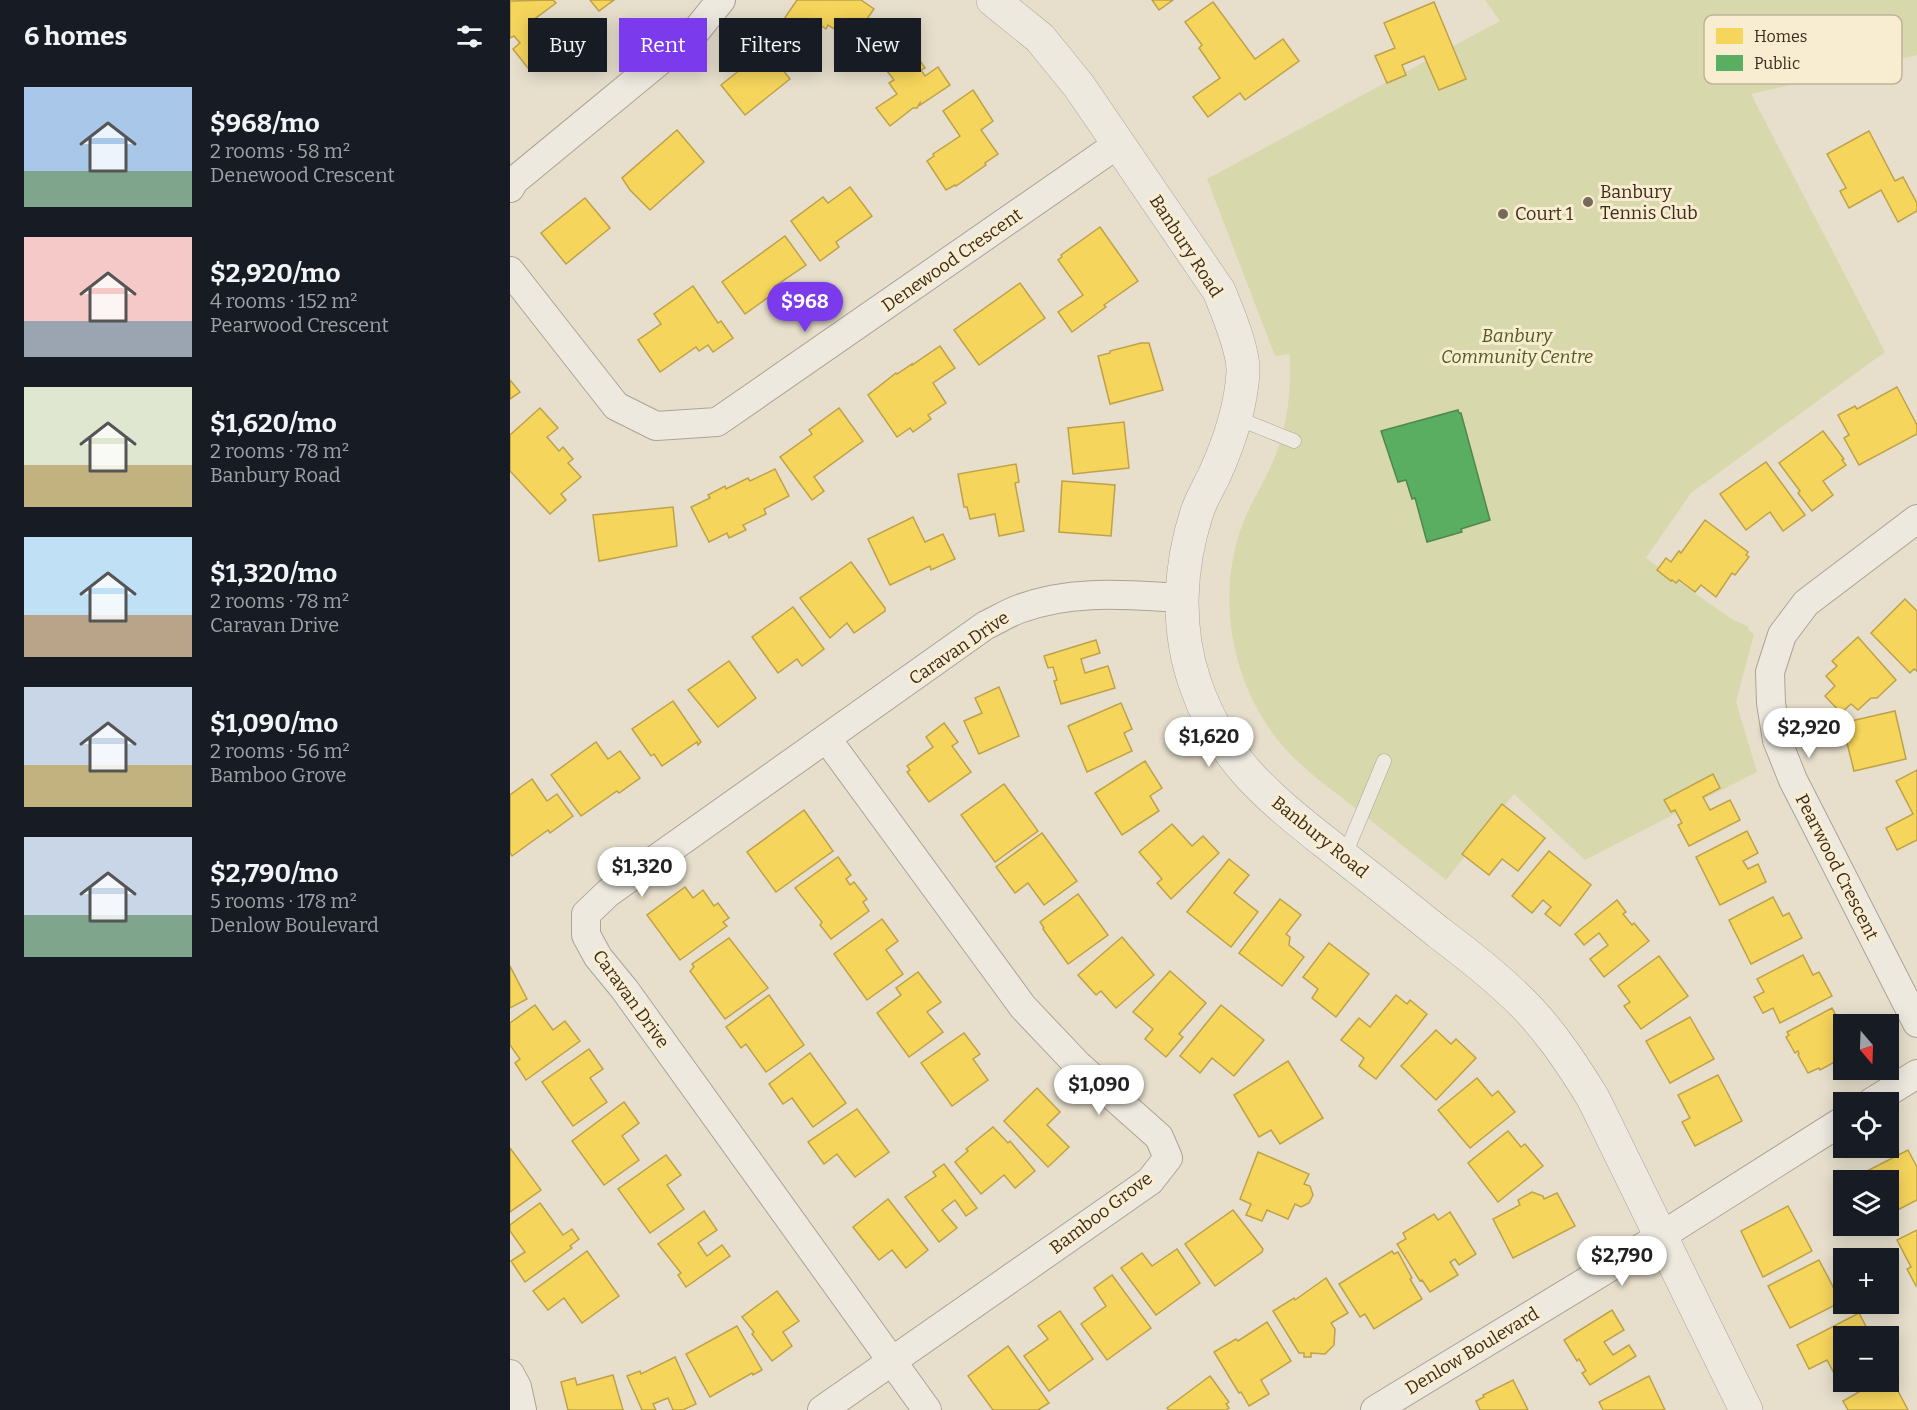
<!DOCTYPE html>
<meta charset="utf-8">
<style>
:root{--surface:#171b24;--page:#242831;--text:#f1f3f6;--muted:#9ea1a6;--accent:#7c3aed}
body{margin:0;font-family:Bitter,serif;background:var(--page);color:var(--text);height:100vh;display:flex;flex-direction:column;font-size:22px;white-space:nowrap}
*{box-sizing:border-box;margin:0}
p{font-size:20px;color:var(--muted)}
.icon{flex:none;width:33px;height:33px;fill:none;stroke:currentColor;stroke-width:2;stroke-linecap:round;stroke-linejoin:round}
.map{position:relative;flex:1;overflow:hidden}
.sheet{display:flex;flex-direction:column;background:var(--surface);width:510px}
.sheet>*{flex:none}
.hud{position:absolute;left:18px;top:18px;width:570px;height:54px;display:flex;gap:12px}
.needle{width:39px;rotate:161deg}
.controls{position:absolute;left:1323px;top:1014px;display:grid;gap:12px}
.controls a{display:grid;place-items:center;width:66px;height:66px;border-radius:0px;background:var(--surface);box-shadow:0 3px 15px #0003;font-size:30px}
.price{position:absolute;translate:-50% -51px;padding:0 14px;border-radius:21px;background:#fff;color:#222;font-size:20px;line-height:39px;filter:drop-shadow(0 2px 3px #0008)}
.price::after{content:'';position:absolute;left:50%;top:36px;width:18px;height:14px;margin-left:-9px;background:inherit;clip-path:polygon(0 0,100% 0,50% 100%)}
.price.active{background:var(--accent);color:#fff}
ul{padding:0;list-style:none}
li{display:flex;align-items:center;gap:18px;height:150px;padding:0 24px}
li span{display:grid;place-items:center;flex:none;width:168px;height:120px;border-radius:0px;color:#555}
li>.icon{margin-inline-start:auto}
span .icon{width:72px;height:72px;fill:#fffc;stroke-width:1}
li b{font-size:26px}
h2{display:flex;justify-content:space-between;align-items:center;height:72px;padding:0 24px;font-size:26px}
.tag{padding:0 21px;border-radius:0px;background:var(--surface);box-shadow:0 3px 15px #0003;font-size:21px;line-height:54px}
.tag.active{background:var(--accent);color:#fff}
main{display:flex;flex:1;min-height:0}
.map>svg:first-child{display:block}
</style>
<main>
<section class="sheet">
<h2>6 homes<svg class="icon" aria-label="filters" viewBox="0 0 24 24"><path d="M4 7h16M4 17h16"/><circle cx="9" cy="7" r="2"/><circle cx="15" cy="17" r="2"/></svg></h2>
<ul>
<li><span style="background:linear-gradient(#a9c7e8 70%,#7fa58c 0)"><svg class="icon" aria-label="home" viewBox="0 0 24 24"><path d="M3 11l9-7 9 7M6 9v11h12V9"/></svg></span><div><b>$968/mo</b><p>2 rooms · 58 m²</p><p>Denewood Crescent</p></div></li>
<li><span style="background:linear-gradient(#f6c9c9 70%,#9aa5b1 0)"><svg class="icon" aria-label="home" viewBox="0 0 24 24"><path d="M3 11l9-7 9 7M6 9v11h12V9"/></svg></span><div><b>$2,920/mo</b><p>4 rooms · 152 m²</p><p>Pearwood Crescent</p></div></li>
<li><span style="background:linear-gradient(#dfe7d0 65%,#c2b280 0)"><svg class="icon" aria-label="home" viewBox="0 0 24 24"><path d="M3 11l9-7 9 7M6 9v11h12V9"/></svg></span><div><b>$1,620/mo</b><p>2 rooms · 78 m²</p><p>Banbury Road</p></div></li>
<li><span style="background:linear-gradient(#bfe0f5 65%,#b9a48a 0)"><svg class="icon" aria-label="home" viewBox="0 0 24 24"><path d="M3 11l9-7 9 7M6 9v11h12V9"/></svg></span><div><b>$1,320/mo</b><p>2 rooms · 78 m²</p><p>Caravan Drive</p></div></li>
<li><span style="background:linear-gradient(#c9d6e8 65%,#c2b280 0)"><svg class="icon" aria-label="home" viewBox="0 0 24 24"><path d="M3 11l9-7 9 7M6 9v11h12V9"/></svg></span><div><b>$1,090/mo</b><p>2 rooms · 56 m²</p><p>Bamboo Grove</p></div></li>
<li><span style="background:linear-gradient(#c9d6e8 65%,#7fa58c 0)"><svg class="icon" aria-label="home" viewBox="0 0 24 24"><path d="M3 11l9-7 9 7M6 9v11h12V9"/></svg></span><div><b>$2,790/mo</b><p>5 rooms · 178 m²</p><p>Denlow Boulevard</p></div></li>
</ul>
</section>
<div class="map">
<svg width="1407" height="1410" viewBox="0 0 1407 1410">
<rect width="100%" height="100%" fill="#e7dfcc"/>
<path fill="#d8d8ad" d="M975 0H1407V55L1241 94 1375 352 1181 493 1136 558 1220 618 1239 627 1238 630 1244 634 1226 702 1247 772 1075 860 1004 794 936 880C904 855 872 829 840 804 818 787 796 771 777 751 725 693 706 609 729 534 737 509 751 488 762 464 777 430 781 395 780 358L779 354 765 356 697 179 990 21Z"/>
<g fill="#f6d55c" stroke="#bea249" stroke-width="1.5">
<polygon points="43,0 46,3 22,21 43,48 18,68 3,49 10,43 4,36 0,38 0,1"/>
<polygon points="80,0 104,0 89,11"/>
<polygon points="287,0 351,0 364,9 342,40 318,25 316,29 306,22 298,35 274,19"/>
<polygon points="642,0 663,0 649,10"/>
<polygon points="703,2 745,59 773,39 789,61 735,100 730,93 698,117 683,97 710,78 689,48 692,45 675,22"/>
<polygon points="924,2 956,79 929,90 914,56 892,65 896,75 877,83 865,56 885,48 874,23"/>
<polygon points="376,19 396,31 395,38 404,52 401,54 403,57 406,55 415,68 411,70 415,76 428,67 440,85 410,105 410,103 407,108 403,108 380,126 366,108 387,94 379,83 384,80 374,67 380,62 374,54 360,45"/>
<polygon points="256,49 280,79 235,115 211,85"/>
<polygon points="463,90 483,121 471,130 488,154 475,163 476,165 446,186 445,185 436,190 417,161 424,156 423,154 450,136 433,111"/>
<polygon points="167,130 194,162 140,210 120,190 112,178"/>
<polygon points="1359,131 1385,181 1393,177 1407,203 1407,211 1388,222 1371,190 1339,208 1330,191 1336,188 1317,154"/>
<polygon points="340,187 362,216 326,242 329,247 310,261 281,221 313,197 318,203"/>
<polygon points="75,198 100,228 56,264 31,233"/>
<polygon points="590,227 628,281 594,305 596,307 562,332 548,312 573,295 548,260 552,257 551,255"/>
<polygon points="275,236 296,265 264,287 267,291 235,314 212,282"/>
<polygon points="510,283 535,318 469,365 444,330"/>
<polygon points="183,286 208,323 211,321 223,338 203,352 198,345 189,351 186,347 150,372 128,340 151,324 144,314"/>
<polygon points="631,343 639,343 653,390 600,404 588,356 600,353 600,351"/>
<polygon points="430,346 445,368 423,383 436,403 418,415 421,419 403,432 400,428 387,437 358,395 386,373 387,374 402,364 402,365"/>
<polygon points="0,380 10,392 0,399"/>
<polygon points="1387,387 1407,425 1407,434 1349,465 1334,438 1339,435 1328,415 1345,406 1347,409"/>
<polygon points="30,408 48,428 37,437 49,451 53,447 63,459 58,463 71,477 51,494 56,500 40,514 0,471 0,435"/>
<polygon points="329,408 353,441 304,477 314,491 302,500 270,457 302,434 299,430"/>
<polygon points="614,422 619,468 563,474 558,428"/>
<polygon points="1313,431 1334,459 1332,460 1336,465 1313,481 1323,495 1302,511 1288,493 1290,491 1269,463"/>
<polygon points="1256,462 1295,515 1273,531 1260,512 1236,530 1210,494"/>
<polygon points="506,464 509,482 505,483 514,531 489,536 485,514 460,519 457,507 454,507 448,474"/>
<polygon points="265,469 279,496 254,509 256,514 233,525 236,530 219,538 217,533 199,542 181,507 200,498 198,495 215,486 216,489 238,478 240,481"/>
<polygon points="552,481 605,485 601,536 549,532"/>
<polygon points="163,507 167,546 89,561 83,515"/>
<polygon points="403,517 415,542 433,534 445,559 421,570 420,566 380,585 358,539"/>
<polygon points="1195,520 1238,552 1236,555 1239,557 1225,575 1222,573 1206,597 1191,585 1185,592 1169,580 1166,583 1162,580 1161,581 1147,570 1156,558 1161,562 1169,551 1171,553"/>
<polygon points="341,562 375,608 375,611 344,633 337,623 320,638 290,598"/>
<polygon points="1395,599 1407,611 1407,671 1404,669 1400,673 1361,633"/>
<polygon points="283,607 314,649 292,666 287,659 268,673 242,637"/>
<polygon points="1348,637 1386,680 1367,698 1361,698 1348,710 1341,704 1331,713 1315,696 1325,686 1316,676 1327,666 1322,661"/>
<polygon points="586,640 590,653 571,659 575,673 598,666 605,688 551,704 544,681 547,680 543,667 538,668 534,656"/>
<polygon points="219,661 246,698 208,727 178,690"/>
<polygon points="489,687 509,736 469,754 454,721 472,713 465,698"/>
<polygon points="163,701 191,742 188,745 187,742 152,766 144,754 141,756 122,729"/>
<polygon points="611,703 622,729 614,733 622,751 577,772 558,726"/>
<polygon points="1385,711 1396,759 1344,771 1332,723"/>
<polygon points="434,723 448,742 442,746 461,772 419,802 397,772 400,770 397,766 423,747 416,737"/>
<polygon points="86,742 98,759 110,751 130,778 109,793 107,791 71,816 41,775"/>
<polygon points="635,761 652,788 640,796 649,811 612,835 585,793"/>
<polygon points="1407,770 1407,840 1387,850 1376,828 1403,814 1386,781"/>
<polygon points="1203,774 1210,788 1193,797 1200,810 1220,800 1230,820 1179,846 1168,825 1172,823 1165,810 1161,812 1154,800"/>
<polygon points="22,779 37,801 47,794 63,816 40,833 38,830 2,856 0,853 0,795"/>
<polygon points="494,784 528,831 485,862 451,815"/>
<polygon points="992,804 1035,838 1008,871 992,859 979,875 952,854"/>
<polygon points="294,810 323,851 266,892 237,852"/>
<polygon points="662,824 682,846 693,836 709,853 661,899 647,883 652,879 629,852"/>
<polygon points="1237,831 1248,853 1233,861 1238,869 1248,864 1256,882 1210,905 1186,857"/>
<polygon points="532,833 567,881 534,905 518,883 505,893 486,867"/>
<polygon points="1039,851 1081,885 1050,926 1035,914 1041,907 1033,900 1022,913 1002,896"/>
<polygon points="328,857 341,875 336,879 340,885 344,882 357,899 353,902 359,911 321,939 310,925 312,922 285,888"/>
<polygon points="719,859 739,875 724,893 748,912 721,947 677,912"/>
<polygon points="175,887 183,898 193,890 204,906 208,903 219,918 213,922 217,926 170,960 137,915"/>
<polygon points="568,894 598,935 558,964 533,929 534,928 530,922"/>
<polygon points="1263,897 1273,916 1279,913 1292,938 1241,964 1219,920"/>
<polygon points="770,899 791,915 776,934 780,937 779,945 794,957 772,986 729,953"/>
<polygon points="1107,900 1116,912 1113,914 1122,925 1124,923 1139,941 1094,977 1080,959 1098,945 1089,933 1074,945 1065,934"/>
<polygon points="372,919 388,941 376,950 393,974 357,1000 324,954"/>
<polygon points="612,937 644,975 606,1008 591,991 586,995 568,975"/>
<polygon points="219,938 258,988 215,1019 180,971 184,967 182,964"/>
<polygon points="819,943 859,974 826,1017 802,998 808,989 793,977"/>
<polygon points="1293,955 1303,975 1309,972 1322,996 1270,1023 1263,1008 1253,1013 1244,997 1254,992 1247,979"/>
<polygon points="1149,956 1178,996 1131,1029 1114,1006 1120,1002 1108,986"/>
<polygon points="0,966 17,999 0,1008"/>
<polygon points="660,971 696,1003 669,1034 673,1037 656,1057 635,1039 643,1029 623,1012"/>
<polygon points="408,972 431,1002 417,1012 433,1032 399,1057 367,1013 391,995 386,988"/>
<polygon points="259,995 294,1045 256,1072 236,1044 231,1048 216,1027"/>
<polygon points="886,995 897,1004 900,1000 917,1014 866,1079 849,1066 854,1058 831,1040 849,1018 860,1027"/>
<polygon points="25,1005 43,1030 55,1021 70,1041 16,1080 5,1063 10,1059 0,1045 0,1023"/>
<polygon points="711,1005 754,1040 724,1076 702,1058 690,1073 670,1056"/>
<polygon points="1322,1008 1334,1030 1334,1057 1310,1070 1309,1068 1298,1073 1288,1055 1289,1054 1288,1051 1285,1053 1276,1037 1279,1035 1277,1032"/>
<polygon points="1180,1017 1204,1059 1160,1083 1136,1041"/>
<polygon points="926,1030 941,1044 946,1039 966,1058 926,1100 891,1066"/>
<polygon points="454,1033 470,1054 463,1059 478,1080 442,1106 411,1063"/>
<polygon points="79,1049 93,1069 80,1078 97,1102 63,1126 32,1082"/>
<polygon points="300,1053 336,1103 303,1127 282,1098 273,1104 259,1084"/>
<polygon points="778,1061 813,1118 770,1144 761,1130 749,1137 724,1095"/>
<polygon points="1208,1075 1232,1121 1185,1146 1172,1122 1180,1118 1168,1095"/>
<polygon points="967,1078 982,1096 988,1091 1005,1112 960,1148 928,1110"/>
<polygon points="527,1088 550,1112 537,1125 559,1147 538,1167 494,1121"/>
<polygon points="114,1102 129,1123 112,1136 129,1160 94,1185 62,1141"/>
<polygon points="347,1109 379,1152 345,1177 327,1154 314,1164 298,1142"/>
<polygon points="483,1127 498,1143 500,1141 525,1171 505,1188 494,1175 471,1194 445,1162 458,1151 456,1149"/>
<polygon points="998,1131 1011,1147 1015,1144 1033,1166 988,1202 958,1163"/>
<polygon points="0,1148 31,1190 0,1212"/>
<polygon points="1398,1150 1407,1167 1407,1200 1378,1215 1378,1180 1354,1180 1351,1174"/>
<polygon points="748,1152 799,1174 794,1184 800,1186 803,1195 799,1203 791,1207 785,1204 778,1219 757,1210 752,1221 736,1215 741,1204 730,1199"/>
<polygon points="156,1155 171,1175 157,1185 174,1209 140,1233 108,1189"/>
<polygon points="434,1164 467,1208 456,1216 445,1200 432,1210 447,1228 429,1242 395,1197 426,1176 423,1172"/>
<polygon points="1022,1192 1033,1196 1034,1199 1047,1193 1065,1226 1003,1258 983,1219 1010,1205 1008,1200"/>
<polygon points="378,1199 418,1250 396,1268 382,1250 369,1260 343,1227"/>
<polygon points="30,1203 53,1235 62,1229 69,1239 60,1246 62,1248 15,1282 1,1261 15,1252 0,1231 0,1225"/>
<polygon points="1278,1206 1302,1251 1253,1277 1231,1231"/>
<polygon points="723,1210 753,1249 752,1252 705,1286 675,1244"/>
<polygon points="194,1211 207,1230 188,1243 197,1256 212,1245 220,1256 176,1287 168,1275 171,1273 148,1244"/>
<polygon points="940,1212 966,1254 949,1265 945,1259 940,1262 948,1275 920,1292 912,1280 910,1281 887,1244 896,1239 893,1233 924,1214 928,1220"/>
<polygon points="1407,1230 1407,1285 1406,1286 1397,1269 1401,1267 1387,1240"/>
<polygon points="667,1249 690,1283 646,1315 611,1268 632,1253 642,1266"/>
<polygon points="77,1251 109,1296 72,1323 54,1298 38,1310 23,1291"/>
<polygon points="882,1251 884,1254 888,1252 902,1278 900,1279 912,1299 864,1329 855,1314 850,1317 829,1284"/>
<polygon points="1309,1260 1331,1302 1280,1328 1258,1286"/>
<polygon points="602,1275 641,1328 597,1360 571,1324 596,1306 584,1288"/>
<polygon points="816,1278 838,1313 821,1323 825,1329 824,1345 815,1354 801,1353 801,1357 794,1357 794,1353 789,1353 763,1311 784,1298 785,1300"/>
<polygon points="267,1291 289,1321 273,1332 282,1346 262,1361 242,1334 244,1332 232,1317"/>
<polygon points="1102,1310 1114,1330 1094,1342 1103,1355 1119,1345 1126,1356 1080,1385 1072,1373 1076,1371 1069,1359 1067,1361 1054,1340"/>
<polygon points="550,1311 583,1359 539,1391 514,1356 538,1339 528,1326"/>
<polygon points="1349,1313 1361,1336 1334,1336 1334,1376 1326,1377 1317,1360 1299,1369 1287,1345"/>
<polygon points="757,1322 781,1361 751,1380 759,1394 739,1406 731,1392 729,1393 704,1352 726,1339 728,1341"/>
<polygon points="227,1326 252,1370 243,1375 242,1373 200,1397 176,1354"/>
<polygon points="498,1346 539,1403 528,1410 483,1410 458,1376"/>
<polygon points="165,1357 186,1404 173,1410 163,1410 158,1398 143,1404 146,1410 132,1410 117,1376 130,1371 131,1374"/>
<polygon points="1379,1374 1398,1410 1338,1410 1333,1401 1366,1382 1378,1382"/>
<polygon points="103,1375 113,1410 58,1410 51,1382 65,1378 67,1385"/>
<polygon points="700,1376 719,1402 716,1404 719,1408 716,1410 659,1410 657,1408"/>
<polygon points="1139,1376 1155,1410 1093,1410 1089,1402"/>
<polygon points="1003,1380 1018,1410 970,1410 966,1401 974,1397 973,1395"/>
</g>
<polygon fill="#5aae61" stroke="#51874c" stroke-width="1.5" points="948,410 949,413 951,413 980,520 951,529 952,532 917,542 905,498 902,499 896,480 888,482 871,431"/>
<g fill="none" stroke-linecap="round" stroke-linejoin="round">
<g stroke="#aca395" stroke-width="15">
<g id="service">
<polyline points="727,418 784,441"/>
<polyline points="834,857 874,761"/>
</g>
</g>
<g stroke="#aca395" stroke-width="30">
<g id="minor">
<polyline points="0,188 4,181 186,31 211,0"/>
<polyline points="0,271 106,406 146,426 207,422 608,144"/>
<polyline points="1407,519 1296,603 1272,635 1260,672 1261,703 1267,740 1283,780 1407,1023"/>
<polyline points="1362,1102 1407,1074"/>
<polyline points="0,1374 7,1387 12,1410"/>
<polyline points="312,1410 640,1181 658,1158 649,1137 568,1065 513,1007 317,739"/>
<path d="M417 1410 115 990 88 957 76 935V914L98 893 476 625C487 620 498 613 509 609 562 589 617 595 672 598"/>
<polyline points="865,1410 1151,1236 1334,1120"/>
</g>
</g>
<g stroke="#aca395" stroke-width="34">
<path id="tertiary" d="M483 0 530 38 569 86 709 291C717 311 734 350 733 372 731 409 719 443 704 476 698 488 691 500 687 512 669 567 666 628 685 683 713 767 769 805 835 858 866 882 897 907 928 932 953 951 978 970 1001 992 1035 1023 1059 1059 1083 1098L1236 1410"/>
</g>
<use href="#service" stroke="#eee9df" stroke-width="14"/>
<use href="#minor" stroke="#eee9df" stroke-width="28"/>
<use href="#tertiary" stroke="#eee9df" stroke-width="33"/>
</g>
<g fill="#786a5a" stroke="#f9edd1" stroke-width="2">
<circle cx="1078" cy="202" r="6"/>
<circle cx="993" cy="214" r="6"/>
</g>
<g text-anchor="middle" stroke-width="6" stroke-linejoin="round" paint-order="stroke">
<g font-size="18" fill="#3c2b1c" stroke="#f9edd1" text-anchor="start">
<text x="1090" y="198">Banbury<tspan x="1090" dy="21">Tennis Club</tspan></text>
<text x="1005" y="220">Court 1</text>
</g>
<g font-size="18" fill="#3c2b1c" stroke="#f9edd1">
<text transform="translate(676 246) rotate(57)" y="6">Banbury Road</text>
<text transform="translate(442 260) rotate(-35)" y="6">Denewood Crescent</text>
<text transform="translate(449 648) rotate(-34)" y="6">Caravan Drive</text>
<text transform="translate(810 837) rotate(39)" y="6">Banbury Road</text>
<text transform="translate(1327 867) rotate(63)" y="6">Pearwood Crescent</text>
<text transform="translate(121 999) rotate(54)" y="6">Caravan Drive</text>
<text transform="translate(591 1213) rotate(-37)" y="6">Bamboo Grove</text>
<text transform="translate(962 1351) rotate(-31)" y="6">Denlow Boulevard</text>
</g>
<g font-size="18" font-style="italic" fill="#4d5b21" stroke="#f9edd1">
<text x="1007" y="342">Banbury<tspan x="1007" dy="21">Community Centre</tspan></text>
</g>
</g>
<rect x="1194" y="15" width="198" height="69" rx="9" fill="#f9edd1" stroke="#c0b39b" stroke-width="1.5"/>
<rect x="1206" y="28" width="27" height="16" fill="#f6d55c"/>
<rect x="1206" y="55" width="27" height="16" fill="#5aae61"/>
<g font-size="16" fill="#3c2b1c">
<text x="1244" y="42">Homes</text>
<text x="1244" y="69">Public</text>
</g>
</svg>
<div class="controls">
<a><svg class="needle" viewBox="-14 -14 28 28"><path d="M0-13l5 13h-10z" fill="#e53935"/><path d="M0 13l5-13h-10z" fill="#9ea1a6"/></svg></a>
<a><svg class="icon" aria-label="locate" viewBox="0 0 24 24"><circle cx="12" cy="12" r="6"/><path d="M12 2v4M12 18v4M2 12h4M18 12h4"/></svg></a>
<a><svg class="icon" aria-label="layers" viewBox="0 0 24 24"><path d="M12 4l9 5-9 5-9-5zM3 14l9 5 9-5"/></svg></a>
<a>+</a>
<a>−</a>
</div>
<b class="price active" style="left:295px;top:333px">$968</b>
<b class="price" style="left:1299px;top:759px">$2,920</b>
<b class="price" style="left:699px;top:768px">$1,620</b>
<b class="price" style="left:132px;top:898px">$1,320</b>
<b class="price" style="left:589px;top:1116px">$1,090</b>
<b class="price" style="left:1112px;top:1287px">$2,790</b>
<div class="hud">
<a class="tag">Buy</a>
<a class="tag active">Rent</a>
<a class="tag">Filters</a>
<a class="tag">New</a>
</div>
</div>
</main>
